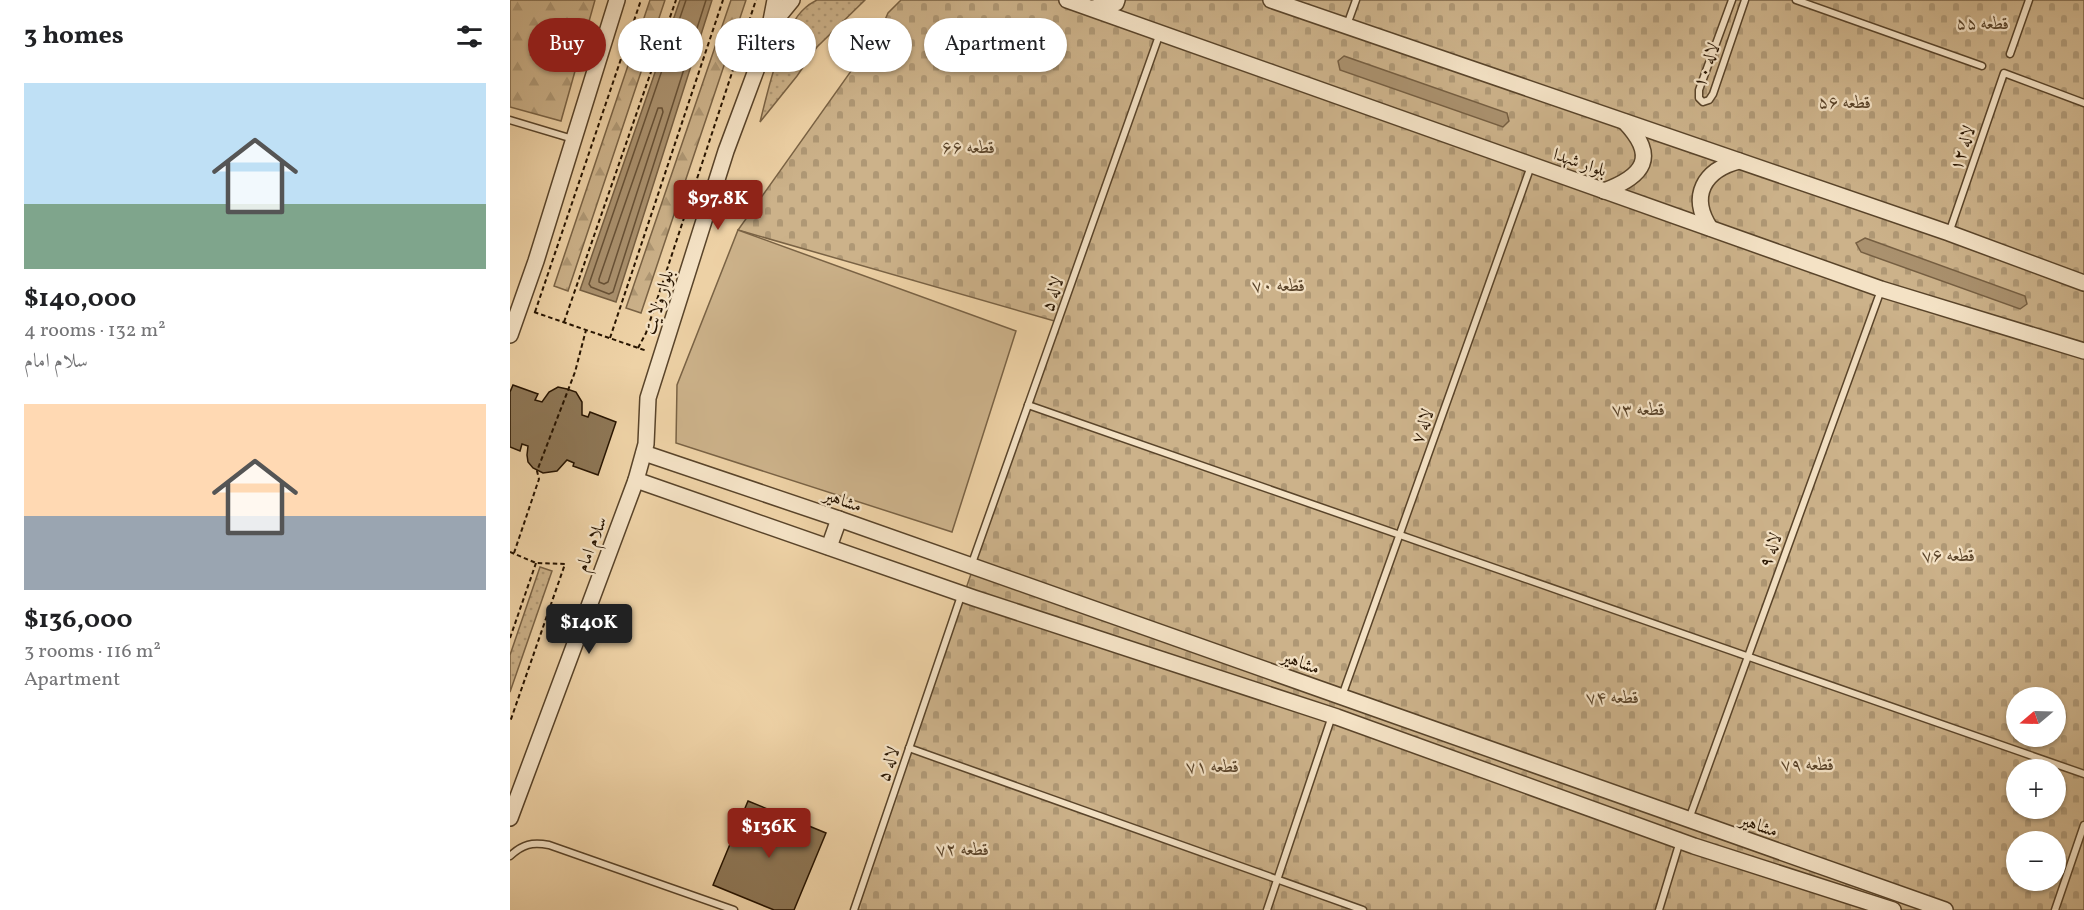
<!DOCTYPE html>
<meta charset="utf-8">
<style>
:root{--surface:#fff;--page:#f6f6f6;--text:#202124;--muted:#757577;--accent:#8f2418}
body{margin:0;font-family:Vollkorn,Amiri,serif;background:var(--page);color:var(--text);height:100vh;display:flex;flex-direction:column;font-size:22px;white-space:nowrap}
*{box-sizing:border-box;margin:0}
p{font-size:20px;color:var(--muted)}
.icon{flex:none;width:33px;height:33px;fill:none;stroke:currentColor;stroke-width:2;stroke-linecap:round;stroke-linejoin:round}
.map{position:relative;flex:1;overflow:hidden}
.drawer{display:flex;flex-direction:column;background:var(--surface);width:510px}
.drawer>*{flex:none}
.guide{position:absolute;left:18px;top:18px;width:570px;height:54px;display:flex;gap:12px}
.needle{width:39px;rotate:251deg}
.tools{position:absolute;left:1496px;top:687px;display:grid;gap:12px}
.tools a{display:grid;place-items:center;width:60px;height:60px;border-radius:50%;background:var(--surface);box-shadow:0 2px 4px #0004;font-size:30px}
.price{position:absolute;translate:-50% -51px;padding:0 14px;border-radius:6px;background:var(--accent);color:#fff;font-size:20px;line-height:39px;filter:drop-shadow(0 2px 3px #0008)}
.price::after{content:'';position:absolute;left:50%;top:36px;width:18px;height:14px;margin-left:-9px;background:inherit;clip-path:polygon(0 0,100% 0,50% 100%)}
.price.on{background:#222;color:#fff}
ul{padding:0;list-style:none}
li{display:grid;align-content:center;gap:12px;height:318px;padding:0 24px}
li span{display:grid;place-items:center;height:186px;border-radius:0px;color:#555}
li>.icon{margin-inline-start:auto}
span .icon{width:108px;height:108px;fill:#fffc;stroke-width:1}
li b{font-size:26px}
h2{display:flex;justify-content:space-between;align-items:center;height:72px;padding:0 24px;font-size:26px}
.tag{padding:0 21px;border-radius:27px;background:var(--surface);box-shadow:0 2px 4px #0004;font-size:21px;line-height:54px}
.tag.on{background:var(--accent);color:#fff}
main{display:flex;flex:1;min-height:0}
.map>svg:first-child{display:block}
</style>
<main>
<section class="drawer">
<h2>3 homes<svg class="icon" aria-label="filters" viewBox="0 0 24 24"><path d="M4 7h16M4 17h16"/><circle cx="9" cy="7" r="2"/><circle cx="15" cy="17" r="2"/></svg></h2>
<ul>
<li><span style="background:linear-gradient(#bfe0f5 65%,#7fa58c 0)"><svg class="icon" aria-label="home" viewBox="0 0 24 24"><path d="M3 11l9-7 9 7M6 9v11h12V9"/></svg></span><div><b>$140,000</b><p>4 rooms · 132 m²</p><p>سلام امام</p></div></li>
<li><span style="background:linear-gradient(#ffd9b3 60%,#9aa5b1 0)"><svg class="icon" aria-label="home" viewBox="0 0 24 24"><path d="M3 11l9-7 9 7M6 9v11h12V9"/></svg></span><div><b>$136,000</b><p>3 rooms · 116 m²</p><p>Apartment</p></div></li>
</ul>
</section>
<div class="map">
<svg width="1574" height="910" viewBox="0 0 1574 910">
<defs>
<pattern id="grass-dots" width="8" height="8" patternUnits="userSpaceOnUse" patternTransform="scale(1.5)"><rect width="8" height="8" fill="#ccb28a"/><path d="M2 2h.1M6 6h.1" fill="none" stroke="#af9875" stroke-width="1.8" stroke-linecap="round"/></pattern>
<pattern id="forest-firs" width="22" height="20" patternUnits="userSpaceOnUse" patternTransform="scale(1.5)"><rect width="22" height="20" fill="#ccb28a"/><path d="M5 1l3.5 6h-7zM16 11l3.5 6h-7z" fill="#af9875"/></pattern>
<pattern id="cemetery-stones" width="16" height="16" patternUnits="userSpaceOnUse" patternTransform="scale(1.5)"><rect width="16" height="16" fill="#ccb28a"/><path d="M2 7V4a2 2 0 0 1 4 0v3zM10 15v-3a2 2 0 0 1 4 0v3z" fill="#af9875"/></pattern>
</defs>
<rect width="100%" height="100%" fill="#eed2a6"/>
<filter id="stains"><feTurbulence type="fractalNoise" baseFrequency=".00333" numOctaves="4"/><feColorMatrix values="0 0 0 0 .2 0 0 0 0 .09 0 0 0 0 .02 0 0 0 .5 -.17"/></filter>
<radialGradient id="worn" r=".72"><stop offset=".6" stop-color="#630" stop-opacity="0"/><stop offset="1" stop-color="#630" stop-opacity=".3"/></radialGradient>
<g fill="url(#grass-dots)" stroke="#7a6345" stroke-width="1.5">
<path d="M307 0H355L307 47 287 76 250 122C258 91 271 29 295 8 298 5 303 2 307 0Z"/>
<polygon points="30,567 42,571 0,692 0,655"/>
</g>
<g fill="url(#forest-firs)" stroke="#7a6345" stroke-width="1.5">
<polygon points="0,0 85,0 51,121 0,107"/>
<polygon points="140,0 155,0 58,291 44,286"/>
<polygon points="221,0 236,0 131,313 116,308"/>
</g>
<path fill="url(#cemetery-stones)" stroke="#7a6345" stroke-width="1.5" fill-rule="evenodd" d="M391 0H1574V910H345L548 322 228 230 371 29 378 13ZM1506 698H1545V736H1506ZM1506 770H1545V808H1506ZM1506 842H1545V880H1506Z"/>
<polygon fill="#ccb28a" stroke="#7a6345" stroke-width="1.5" points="228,230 506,331 442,532 166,443 167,385"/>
<g fill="#aa916e" stroke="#765f42" stroke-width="1.5">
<polygon points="170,0 202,0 106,302 70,290"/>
<polygon points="834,56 997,113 999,121 993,127 830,70 828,61"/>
<polygon points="1355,238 1515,296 1517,304 1510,309 1351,252 1346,243"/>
</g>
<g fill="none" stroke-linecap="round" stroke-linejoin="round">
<g stroke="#685237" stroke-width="1.5">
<polyline points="176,0 79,284 81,287 99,294 103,292 196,0"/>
<polygon points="148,108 152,108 153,112 98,282 94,284 89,282 89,279"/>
</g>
</g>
<g fill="#8e7756" stroke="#271400" stroke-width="1.5">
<polygon points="3,385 28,394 25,400 32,402 39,392 48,387 57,389 66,392 72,402 72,415 78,417 80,412 106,422 88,475 63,466 64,463 57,460 47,471 33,473 23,468 18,462 17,455 18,446 12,444 10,451 0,447 0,392"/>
<polygon points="238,801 316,833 284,910 264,910 203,885"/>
</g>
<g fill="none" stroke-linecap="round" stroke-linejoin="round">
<g stroke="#59442a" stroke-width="9">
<g id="service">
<polyline points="1222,0 1189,90 1189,98 1193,102 1199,100 1203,94 1235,0"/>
<polyline points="1286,0 1472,66"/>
<polyline points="837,25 846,0"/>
<polyline points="1500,54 1519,0"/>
<polyline points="0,120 63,139"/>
<polyline points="1439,233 1494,73 1574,103"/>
<polyline points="518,405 1574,774"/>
<polyline points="461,566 650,33"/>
<polyline points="832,696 1021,166"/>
<polyline points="399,748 853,910"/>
<polyline points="1179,819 1371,290"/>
<path d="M0 856C13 844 22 842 39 845L224 910"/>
<polyline points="344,910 452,593"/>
<polyline points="757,910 822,716"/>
<polyline points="1149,910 1170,841"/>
<polyline points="1545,910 1574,825"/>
</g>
</g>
<g stroke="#59442a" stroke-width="18">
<g id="tertiary">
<polyline points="557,0 1371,289 1574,351"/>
<polyline points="761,0 1439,233 1574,283"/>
<polyline points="583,8 606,3 607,0"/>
<polyline points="260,26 265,0"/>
<path d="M1094 191C1134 176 1148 157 1115 122"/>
<path d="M1200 228C1179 196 1194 170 1229 161"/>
<polyline points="0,335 26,261 107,0"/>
<polyline points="134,453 329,519 1435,910"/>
<polyline points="126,480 464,598 827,717 1184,846 1383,910"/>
<polyline points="319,547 329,519"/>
<polyline points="0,818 126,480 136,444 138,398 216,151 264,22 282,0"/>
</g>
</g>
<g stroke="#271400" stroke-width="2" stroke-dasharray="4.5 3" stroke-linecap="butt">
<polyline points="24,312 137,351"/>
<polyline points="25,312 131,0"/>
<polyline points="54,322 166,0"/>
<polyline points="100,338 213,0"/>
<polyline points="128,348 136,333 246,0"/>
<polyline points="0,552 26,563 55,564 0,722"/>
<polyline points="4,553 29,479 27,471 65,372 76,330"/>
<polyline points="0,638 26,563"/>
</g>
<use href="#service" stroke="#f4e2c5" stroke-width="6"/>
<use href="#tertiary" stroke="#f4e2c5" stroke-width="15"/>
</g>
<g text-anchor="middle" stroke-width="4.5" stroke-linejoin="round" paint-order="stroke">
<g font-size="18" font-style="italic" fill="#594329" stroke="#f4e2c5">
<text x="1473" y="29">قطعه ۵۵</text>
<text x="1335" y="108">قطعه ۵۶</text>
<text x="459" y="153">قطعه ۶۶</text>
<text x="769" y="291">قطعه ۷۰</text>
<text x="1129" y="415">قطعه ۷۳</text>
<text x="1439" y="561">قطعه ۷۶</text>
<text x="1103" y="703">قطعه ۷۴</text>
<text x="1298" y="770">قطعه ۷۹</text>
<text x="703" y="772">قطعه ۷۱</text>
<text x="453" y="855">قطعه ۷۲</text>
</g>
<g font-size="18" fill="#271400" stroke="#f4e2c5">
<text transform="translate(1196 65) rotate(-69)" y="6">لاله ۱۰</text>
<text transform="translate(1452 148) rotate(-71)" y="6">لاله ۱۲</text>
<text transform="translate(1070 162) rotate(19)" y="6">بلوار شهدا</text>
<text transform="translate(542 294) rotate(-71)" y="6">لاله ۵</text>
<text transform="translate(148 302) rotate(-73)" y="6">بلوار ولایت</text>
<text transform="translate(912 426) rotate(-70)" y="6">لاله ۷</text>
<text transform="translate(333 500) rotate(19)" y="6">مشاهیر</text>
<text transform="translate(81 544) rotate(-69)" y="6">سلام امام</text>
<text transform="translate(1260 550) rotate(-70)" y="6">لاله ۹</text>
<text transform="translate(791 662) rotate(20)" y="6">مشاهیر</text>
<text transform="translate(378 764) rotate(-71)" y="6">لاله ۵</text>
<text transform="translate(1249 825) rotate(19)" y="6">مشاهیر</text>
</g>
</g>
<rect width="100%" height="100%" filter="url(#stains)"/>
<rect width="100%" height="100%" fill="url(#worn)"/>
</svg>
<div class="tools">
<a><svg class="needle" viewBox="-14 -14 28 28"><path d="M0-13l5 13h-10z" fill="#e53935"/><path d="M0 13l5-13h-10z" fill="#757577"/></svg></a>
<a>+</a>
<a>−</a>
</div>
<b class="price" style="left:208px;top:231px">$97.8K</b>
<b class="price on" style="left:79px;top:655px">$140K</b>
<b class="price" style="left:259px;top:859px">$136K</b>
<div class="guide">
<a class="tag on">Buy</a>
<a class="tag">Rent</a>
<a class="tag">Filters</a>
<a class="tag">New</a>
<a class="tag">Apartment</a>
</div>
</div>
</main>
